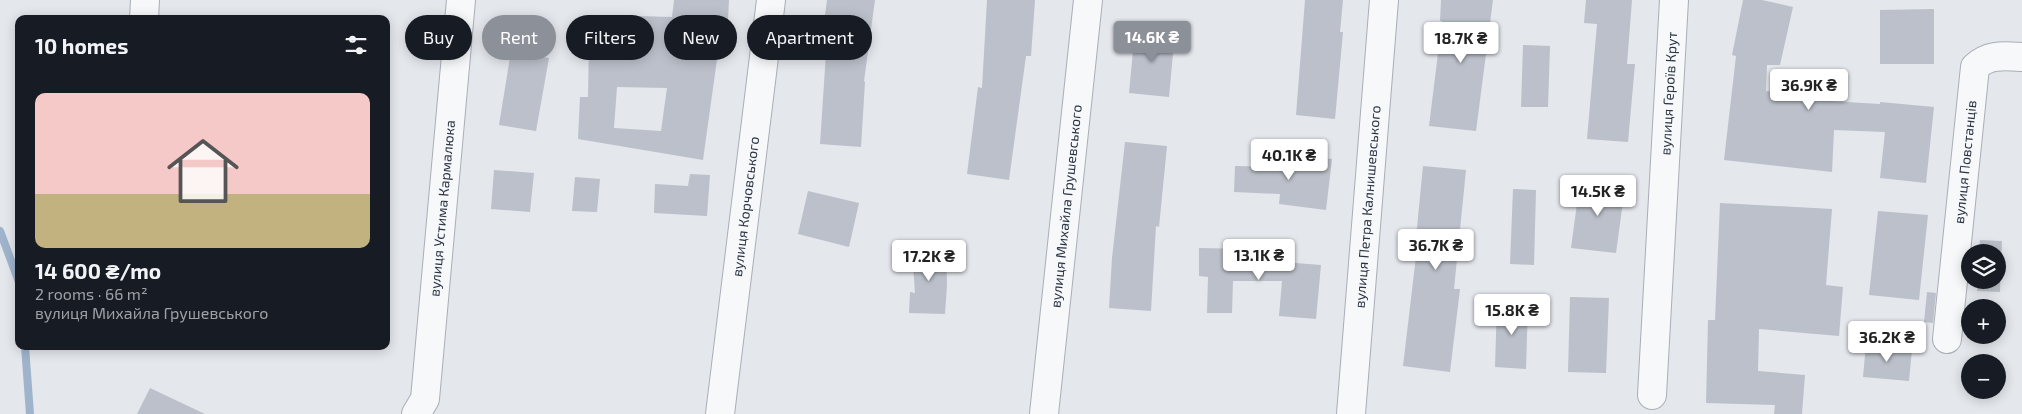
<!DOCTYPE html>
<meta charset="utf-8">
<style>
:root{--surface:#171b24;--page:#20242c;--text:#f1f3f6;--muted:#9ea1a6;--line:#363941;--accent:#8c9099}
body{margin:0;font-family:"Exo 2",sans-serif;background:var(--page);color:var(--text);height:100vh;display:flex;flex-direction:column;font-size:19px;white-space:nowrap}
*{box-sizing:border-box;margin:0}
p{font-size:16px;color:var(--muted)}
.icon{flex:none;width:28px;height:28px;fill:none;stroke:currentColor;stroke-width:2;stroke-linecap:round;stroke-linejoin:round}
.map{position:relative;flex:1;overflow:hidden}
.side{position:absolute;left:15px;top:15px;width:375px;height:335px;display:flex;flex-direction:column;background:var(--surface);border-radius:10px;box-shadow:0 2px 12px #0003}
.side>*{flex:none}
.guide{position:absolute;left:405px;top:15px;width:475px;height:45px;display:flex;gap:10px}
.tools{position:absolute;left:1961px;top:244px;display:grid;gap:10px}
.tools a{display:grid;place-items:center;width:45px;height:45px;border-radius:50%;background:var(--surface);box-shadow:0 2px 12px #0003;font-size:25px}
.price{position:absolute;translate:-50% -42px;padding:0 11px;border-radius:5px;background:#fff;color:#222;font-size:16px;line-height:32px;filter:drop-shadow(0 1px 2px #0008)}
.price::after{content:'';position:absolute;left:50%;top:30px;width:15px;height:11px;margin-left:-8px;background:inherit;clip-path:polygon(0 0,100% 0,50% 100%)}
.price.on{background:var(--accent);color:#fff}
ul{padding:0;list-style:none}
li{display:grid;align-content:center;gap:10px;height:265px;padding:0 20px}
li+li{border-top:1px solid var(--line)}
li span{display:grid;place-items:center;height:155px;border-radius:10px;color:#555}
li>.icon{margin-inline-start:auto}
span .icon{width:90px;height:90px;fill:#fffc;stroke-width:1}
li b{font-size:21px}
h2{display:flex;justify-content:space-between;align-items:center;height:60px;padding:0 20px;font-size:21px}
.pill{padding:0 18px;border-radius:22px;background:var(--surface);box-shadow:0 2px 12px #0003;font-size:18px;line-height:45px}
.pill.on{background:var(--accent);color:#fff}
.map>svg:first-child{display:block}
</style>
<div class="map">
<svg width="2022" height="414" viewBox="0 0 2022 414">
<rect width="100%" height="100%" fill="#e4e7ec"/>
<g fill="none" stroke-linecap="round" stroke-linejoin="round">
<g stroke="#9fb4cc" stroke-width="8">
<polyline points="0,231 19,282"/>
<polyline points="25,346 30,414"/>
</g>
</g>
<g fill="#bbc0ca" fill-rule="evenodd">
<path d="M674 0H729L727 39 720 38 703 160 578 139 580 97H588L589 41H601V15L672 17ZM617 87 667 88 661 131 614 128Z"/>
<polygon points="827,0 875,0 864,81 865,82 861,147 820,144 826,53 820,52"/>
<polygon points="987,0 1035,0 1031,56 1026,56 1009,180 967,174 978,87 982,88"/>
<polygon points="1305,0 1343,0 1340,32 1343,32 1335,119 1296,115"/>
<polygon points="1441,0 1493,0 1476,131 1429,126 1442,21 1440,21"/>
<polygon points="1586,0 1632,0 1627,64 1635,64 1628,142 1587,139 1597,24 1584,23"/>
<polygon points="1743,0 1762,0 1793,7 1780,65 1767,65 1766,91 1777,92 1777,98 1880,104 1880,102 1934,107 1926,183 1880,178 1885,132 1834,130 1832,172 1724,160 1736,56 1732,55"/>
<polygon points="1934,9 1934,64 1880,64 1880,10"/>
<polygon points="1135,29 1175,32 1169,97 1129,93"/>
<polygon points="1523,45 1550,46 1548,107 1521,107"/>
<polygon points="511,51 549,58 536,131 499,125"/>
<polygon points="1125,142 1167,146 1159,227 1156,226 1151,311 1109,308 1112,258"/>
<polygon points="1285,154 1332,159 1326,210 1279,204 1280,194 1234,192 1235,166 1283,167"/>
<polygon points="1423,166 1466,170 1454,289 1460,289 1450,372 1403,366 1417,248 1415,248"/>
<polygon points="494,170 534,173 530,212 491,209"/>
<polygon points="690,174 710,175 707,216 654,213 655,184 688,186"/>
<polygon points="575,177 600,179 597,212 572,211"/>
<polygon points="1580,181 1625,187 1616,253 1571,248"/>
<polygon points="1513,189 1536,190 1534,265 1510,264"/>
<polygon points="808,191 859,203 849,247 798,234"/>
<polygon points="1720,203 1832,209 1826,285 1843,287 1839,336 1759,329 1758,371 1805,375 1802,414 1774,414 1775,405 1706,403 1708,320 1715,320"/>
<polygon points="1878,211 1928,215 1919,300 1869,295"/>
<polygon points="1980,240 2002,241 2000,292 1977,291 1978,280 1998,280 1998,252 1979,252"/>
<polygon points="1199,248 1246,249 1246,259 1321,265 1316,319 1279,316 1282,281 1233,281 1232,313 1207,313 1208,277 1199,276"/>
<polygon points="946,249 947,285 945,314 909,313 910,292 915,293 912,250"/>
<polygon points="1927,292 1936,293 1933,323 1924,322"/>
<polygon points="1570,297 1609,298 1606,373 1568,372"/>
<polygon points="1497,303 1528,304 1526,369 1495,367"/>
<polygon points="1866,344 1912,349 1909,381 1863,377"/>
<polygon points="150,388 205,414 137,414"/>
</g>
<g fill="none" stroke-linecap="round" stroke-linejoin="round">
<g stroke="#a9aeb7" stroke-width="30">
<g id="minor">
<polyline points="144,19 145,0"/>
<path id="s1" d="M1947 339 1975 67C1989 54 2003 56 2022 57"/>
<path id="s2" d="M1652 395 1674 0"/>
<path id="s3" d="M416 414 425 399 461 0"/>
<path id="s4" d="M720 414 771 0"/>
<path id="s5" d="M1044 414 1088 0"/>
<path id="s6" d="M1351 414 1384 0"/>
</g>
</g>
<use href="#minor" stroke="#f7f8fa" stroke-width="28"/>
</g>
<g text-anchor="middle" stroke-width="4.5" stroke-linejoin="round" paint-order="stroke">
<g font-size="14" fill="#2b3445" stroke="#f4f6f9">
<text dy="5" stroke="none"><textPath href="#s2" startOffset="302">вулиця Героїв Крут</textPath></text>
<text dy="5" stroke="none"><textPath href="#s1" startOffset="178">вулиця Повстанців</textPath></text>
<text dy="5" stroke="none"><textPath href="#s4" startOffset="209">вулиця Корчовського</textPath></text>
<text dy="5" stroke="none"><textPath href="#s5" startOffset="209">вулиця Михайла Грушевського</textPath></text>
<text dy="5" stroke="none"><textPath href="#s6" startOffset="208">вулиця Петра Калнишевського</textPath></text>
<text dy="5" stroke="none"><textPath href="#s3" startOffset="209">вулиця Устима Кармалюка</textPath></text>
</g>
</g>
</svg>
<div class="tools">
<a><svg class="icon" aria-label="layers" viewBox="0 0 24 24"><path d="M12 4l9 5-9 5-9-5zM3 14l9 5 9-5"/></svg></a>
<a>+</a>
<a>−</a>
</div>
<b class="price on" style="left:1152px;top:63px">14.6K ₴</b>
<b class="price" style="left:1461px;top:64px">18.7K ₴</b>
<b class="price" style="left:1809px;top:111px">36.9K ₴</b>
<b class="price" style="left:1289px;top:181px">40.1K ₴</b>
<b class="price" style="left:1598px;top:217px">14.5K ₴</b>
<b class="price" style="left:1436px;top:271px">36.7K ₴</b>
<b class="price" style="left:1259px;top:281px">13.1K ₴</b>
<b class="price" style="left:929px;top:282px">17.2K ₴</b>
<b class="price" style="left:1512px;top:336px">15.8K ₴</b>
<b class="price" style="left:1887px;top:363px">36.2K ₴</b>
<div class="guide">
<a class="pill">Buy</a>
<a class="pill on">Rent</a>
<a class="pill">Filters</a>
<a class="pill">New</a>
<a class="pill">Apartment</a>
</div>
<section class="side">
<h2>10 homes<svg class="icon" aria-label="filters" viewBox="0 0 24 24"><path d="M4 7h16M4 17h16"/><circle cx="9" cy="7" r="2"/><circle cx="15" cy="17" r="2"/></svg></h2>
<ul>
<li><span style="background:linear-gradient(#f6c9c9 65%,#c2b280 0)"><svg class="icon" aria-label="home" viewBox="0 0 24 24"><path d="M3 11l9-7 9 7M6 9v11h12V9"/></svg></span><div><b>14 600 ₴/mo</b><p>2 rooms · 66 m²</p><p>вулиця Михайла Грушевського</p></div></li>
</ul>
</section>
</div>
